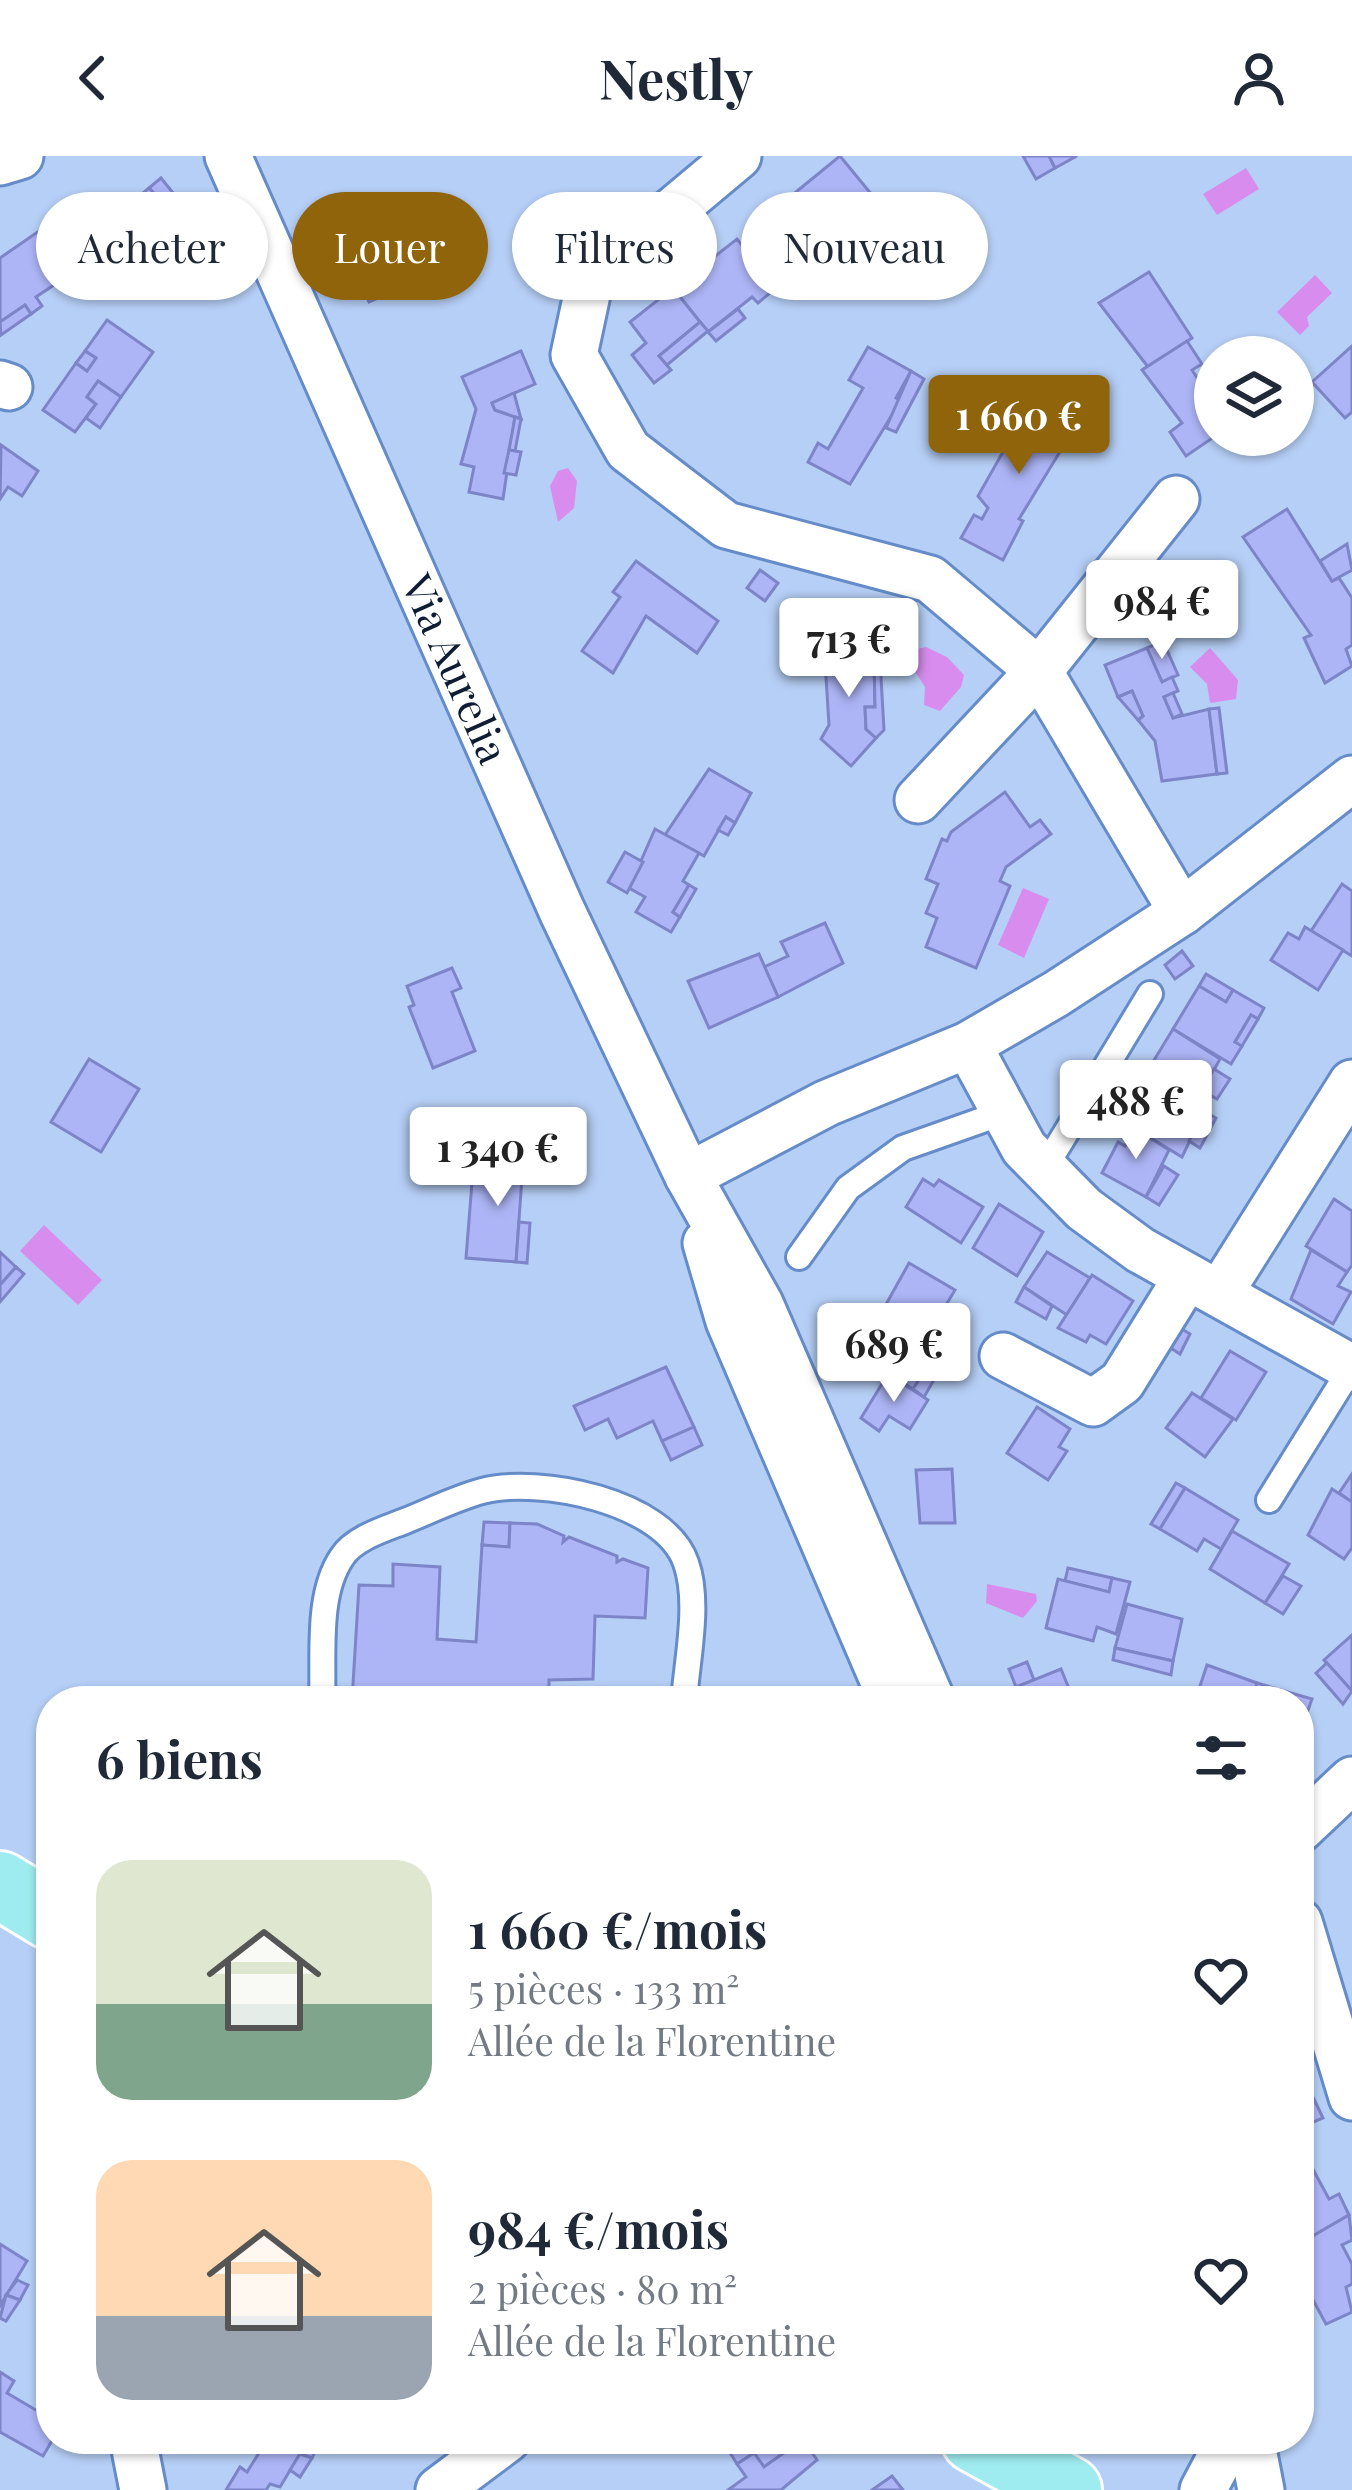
<!DOCTYPE html>
<html lang="fr">
<meta charset="utf-8">
<style>
:root{--surface:#fff;--page:#f2f2f3;--text:#1f2937;--muted:#747a83;--accent:#8f640a}
body{margin:0;font-family:"Playfair Display",serif;background:var(--page);color:var(--text);height:100vh;display:flex;flex-direction:column;font-size:45px;white-space:nowrap}
*{box-sizing:border-box;margin:0}
p{font-size:39px;color:var(--muted)}
.icon{flex:none;width:66px;height:66px;fill:none;stroke:currentColor;stroke-width:2;stroke-linecap:round;stroke-linejoin:round}
.map{position:relative;flex:1;overflow:hidden}
.details{position:absolute;left:36px;top:1530px;width:1278px;height:768px;display:flex;flex-direction:column;background:var(--surface);border-radius:48px;box-shadow:0 3px 9px #0004}
.details>*{flex:none}
.top-card{position:absolute;left:36px;top:36px;width:1281px;height:108px;display:flex;gap:24px}
.fabs{position:absolute;left:1194px;top:180px;display:grid;gap:24px}
.fabs a{display:grid;place-items:center;width:120px;height:120px;border-radius:50%;background:var(--surface);box-shadow:0 3px 9px #0004;font-size:60px}
.price{position:absolute;translate:-50% -102px;padding:0 27px;border-radius:12px;background:#fff;color:#222;font-size:39px;line-height:78px;filter:drop-shadow(0 3px 6px #0008)}
.price::after{content:'';position:absolute;left:50%;top:72px;width:36px;height:27px;margin-left:-18px;background:inherit;clip-path:polygon(0 0,100% 0,50% 100%)}
.price.active{background:var(--accent);color:#fff}
ul{padding:0;list-style:none}
li{display:flex;align-items:center;gap:36px;height:300px;padding:0 60px}
li span{display:grid;place-items:center;flex:none;width:336px;height:240px;border-radius:36px;color:#555}
li>.icon{margin-inline-start:auto}
span .icon{width:144px;height:144px;fill:#fffc;stroke-width:1}
li b{font-size:51px}
h2{display:flex;justify-content:space-between;align-items:center;height:144px;padding:0 60px;font-size:51px}
.pill{padding:0 42px;border-radius:54px;background:var(--surface);box-shadow:0 3px 9px #0004;font-size:42px;line-height:108px}
.pill.active{background:var(--accent);color:#fff}
header{display:flex;justify-content:space-between;align-items:center;height:156px;padding:0 60px;background:var(--surface);font-size:54px;font-weight:700}
.map>svg:first-child{display:block}
</style>
<header><svg class="icon" aria-label="back" viewBox="0 0 24 24"><path d="M15 5l-7 7 7 7"/></svg>Nestly<svg class="icon" aria-label="person" viewBox="0 0 24 24"><circle cx="12" cy="8" r="4"/><path d="M4 21q1-7 8-7t8 7"/></svg></header>
<div class="map">
<svg width="1352" height="2334" viewBox="0 0 1352 2334">
<rect width="100%" height="100%" fill="#b6cff6"/>
<g fill="#d88dee">
<polygon points="1246,12 1259,33 1217,59 1203,38"/>
<polygon points="439,62 455,63 478,115 451,127 428,74"/>
<polygon points="1315,119 1332,137 1307,161 1309,170 1300,179 1277,156"/>
<polygon points="568,312 577,325 574,352 558,366 550,330 558,315"/>
<polygon points="926,491 947,501 964,519 961,531 940,555 924,549 925,531 911,509 917,493"/>
<polygon points="1210,492 1238,524 1236,543 1210,547 1207,528 1190,511"/>
<polygon points="1023,732 1049,743 1024,802 998,789"/>
<polygon points="44,1069 102,1124 78,1149 20,1095"/>
<polygon points="987,1428 1036,1438 1037,1445 1023,1462 986,1447"/>
</g>
<g fill="#adb5f6" stroke="#7d84c7" stroke-width="3">
<polygon points="840,0 872,39 807,84 780,49"/>
<polygon points="1023,0 1049,0 1055,12 1036,23"/>
<polygon points="1049,0 1077,0 1055,12"/>
<polygon points="161,22 182,48 171,58 149,32"/>
<polygon points="149,32 205,89 188,102 202,120 178,140 113,62"/>
<polygon points="186,44 216,79 205,89 175,54"/>
<polygon points="383,48 410,128 369,146 335,68"/>
<polygon points="840,58 845,64 813,90 807,84"/>
<polygon points="42,73 72,117 36,141 42,150 31,158 25,149 0,166 0,102"/>
<polygon points="737,83 776,132 758,147 752,141 708,176 669,127 686,113 696,125 704,117 700,112"/>
<polygon points="400,84 418,125 410,128 392,87"/>
<polygon points="1149,116 1192,182 1148,211 1099,147"/>
<polygon points="673,132 700,166 659,200 671,214 654,227 632,199 646,187 630,166"/>
<polygon points="25,149 31,158 1,179 0,166"/>
<polygon points="738,153 745,162 716,185 708,176"/>
<polygon points="107,164 153,196 121,241 98,225 87,241 96,248 75,276 43,254 76,207 87,215 96,202 85,195"/>
<polygon points="700,166 708,175 667,209 659,200"/>
<polygon points="1187,185 1202,208 1192,214 1214,248 1207,253 1217,279 1186,300 1170,276 1182,267 1142,214"/>
<polygon points="1352,190 1352,256 1345,262 1312,226"/>
<polygon points="868,191 911,215 896,242 901,244 850,328 808,306 818,287 828,293 863,232 849,224"/>
<polygon points="85,195 96,202 87,215 76,207"/>
<polygon points="521,195 535,228 492,247 495,254 515,261 503,343 469,336 474,311 461,308 476,253 462,221"/>
<polygon points="911,215 924,223 896,276 886,272"/>
<polygon points="98,225 121,241 100,272 86,262 96,248 87,241"/>
<polygon points="514,237 521,263 495,254 492,247"/>
<polygon points="1034,241 1078,266 1019,363 1023,365 1003,404 961,382 974,359 982,363 988,352 978,340"/>
<polygon points="515,261 521,263 515,295 509,294"/>
<polygon points="1,289 38,315 22,340 8,331 0,343"/>
<polygon points="509,294 521,296 516,319 504,317"/>
<polygon points="1287,353 1332,425 1339,422 1352,442 1352,489 1346,493 1352,510 1325,527 1304,482 1311,479 1243,381"/>
<polygon points="1347,388 1352,414 1332,425 1320,405"/>
<polygon points="636,405 718,465 697,497 646,460 613,517 582,495 620,441 613,436"/>
<polygon points="760,414 778,427 765,445 747,432"/>
<polygon points="852,464 862,473 864,488 828,489 827,475 835,466"/>
<polygon points="1163,485 1178,519 1162,526 1147,492"/>
<polygon points="873,487 874,504 864,505 864,488"/>
<polygon points="864,488 864,505 874,504 875,551 865,551 866,573 876,582 851,610 821,583 829,569 824,489"/>
<polygon points="1147,492 1162,526 1172,521 1178,535 1164,541 1173,562 1209,553 1217,618 1162,625 1155,585 1138,564 1143,560 1132,535 1118,541 1105,509"/>
<polygon points="874,504 880,504 884,574 876,582 866,573 865,551 875,551"/>
<polygon points="1132,535 1143,560 1138,564 1118,541"/>
<polygon points="1173,537 1182,558 1173,562 1164,541"/>
<polygon points="1219,552 1227,617 1217,618 1209,553"/>
<polygon points="709,613 751,637 735,667 726,661 704,700 665,679"/>
<polygon points="1005,636 1030,671 1040,664 1051,678 1006,711 1000,725 1010,730 976,812 926,791 937,762 926,757 938,728 926,723 942,683 947,685 951,676"/>
<polygon points="726,661 735,667 728,679 718,674"/>
<polygon points="655,673 699,697 683,725 689,729 673,756 680,761 671,776 636,756 645,741 629,732"/>
<polygon points="625,696 643,706 627,737 608,726"/>
<polygon points="1342,728 1352,735 1352,800 1311,775"/>
<polygon points="689,729 696,733 680,761 673,756"/>
<polygon points="825,767 843,807 778,841 764,811 788,800 781,786"/>
<polygon points="1305,771 1343,794 1318,834 1271,804 1288,777 1299,783"/>
<polygon points="1182,795 1193,810 1175,823 1165,809"/>
<polygon points="759,798 778,841 709,872 688,825"/>
<polygon points="452,812 461,832 452,836 475,895 433,912 409,851 414,849 407,830"/>
<polygon points="1206,818 1233,834 1226,846 1199,830"/>
<polygon points="1199,830 1226,846 1233,834 1264,852 1258,863 1251,859 1235,886 1242,890 1231,908 1173,873"/>
<polygon points="1251,859 1258,863 1242,890 1235,886"/>
<polygon points="1173,873 1220,903 1195,949 1145,919"/>
<polygon points="89,903 139,933 101,996 51,966"/>
<polygon points="1214,913 1230,923 1217,943 1201,934"/>
<polygon points="1152,924 1161,929 1146,955 1138,950"/>
<polygon points="1161,929 1204,955 1182,1001 1128,968 1138,950 1146,955"/>
<polygon points="1204,955 1216,962 1200,992 1189,985"/>
<polygon points="1133,971 1169,994 1146,1041 1102,1017 1118,986 1125,990"/>
<polygon points="507,998 541,999 539,1022 522,1021 516,1106 466,1102 473,1014 505,1016"/>
<polygon points="1164,1010 1178,1019 1159,1049 1146,1041"/>
<polygon points="923,1023 934,1030 939,1024 983,1051 961,1087 906,1051"/>
<polygon points="1334,1043 1352,1055 1352,1109 1347,1116 1306,1090"/>
<polygon points="999,1048 1043,1076 1017,1120 973,1092"/>
<polygon points="519,1066 530,1067 527,1107 516,1106"/>
<polygon points="1311,1094 1347,1116 1338,1130 1351,1136 1333,1168 1291,1143"/>
<polygon points="0,1096 16,1111 0,1129"/>
<polygon points="1047,1096 1090,1122 1067,1159 1024,1131"/>
<polygon points="909,1107 955,1134 928,1179 884,1152"/>
<polygon points="16,1111 24,1118 0,1146 0,1129"/>
<polygon points="1092,1119 1133,1145 1106,1188 1090,1179 1086,1186 1058,1172"/>
<polygon points="1024,1131 1052,1150 1046,1163 1016,1146"/>
<polygon points="895,1160 941,1187 913,1233 868,1204"/>
<polygon points="1177,1170 1190,1178 1180,1198 1166,1189"/>
<polygon points="1230,1195 1266,1216 1236,1264 1201,1242"/>
<polygon points="666,1211 694,1271 662,1285 653,1265 617,1282 608,1263 585,1274 574,1250"/>
<polygon points="924,1216 935,1222 924,1241 913,1233"/>
<polygon points="888,1218 928,1244 910,1273 889,1260 879,1275 861,1262"/>
<polygon points="1192,1237 1233,1263 1205,1301 1166,1272"/>
<polygon points="1037,1251 1070,1273 1059,1291 1067,1295 1048,1324 1007,1297"/>
<polygon points="694,1271 702,1289 671,1304 662,1285"/>
<polygon points="952,1313 955,1367 920,1367 916,1314"/>
<polygon points="1352,1318 1352,1346 1339,1337"/>
<polygon points="1176,1327 1185,1332 1160,1373 1151,1368"/>
<polygon points="1185,1332 1238,1364 1221,1393 1204,1383 1197,1395 1160,1373"/>
<polygon points="1332,1333 1352,1346 1352,1392 1344,1403 1308,1379"/>
<polygon points="484,1366 510,1367 509,1391 482,1389"/>
<polygon points="510,1367 537,1368 564,1380 563,1386 569,1381 617,1400 617,1406 623,1403 648,1412 645,1462 595,1460 593,1523 549,1524 549,1545 352,1545 359,1429 393,1430 393,1408 440,1411 437,1483 476,1486 482,1389 509,1391"/>
<polygon points="1232,1375 1289,1408 1265,1447 1210,1413"/>
<polygon points="1068,1412 1112,1422 1109,1436 1065,1425"/>
<polygon points="1283,1420 1301,1430 1283,1458 1265,1447"/>
<polygon points="1112,1422 1130,1426 1116,1478 1097,1471 1093,1485 1046,1472 1058,1423 1109,1436"/>
<polygon points="1127,1448 1182,1463 1173,1505 1115,1492"/>
<polygon points="1352,1479 1352,1535 1324,1504"/>
<polygon points="1115,1492 1173,1505 1171,1519 1113,1504"/>
<polygon points="1027,1506 1034,1524 1016,1531 1009,1513"/>
<polygon points="1327,1507 1352,1535 1343,1548 1316,1517"/>
<polygon points="1207,1509 1257,1527 1252,1545 1195,1545"/>
<polygon points="1061,1513 1074,1545 1022,1545 1016,1531"/>
<polygon points="1257,1527 1312,1543 1301,1574 1299,1545 1252,1545"/>
<polygon points="1016,1531 1022,1545 996,1545 994,1540"/>
<polygon points="1312,1939 1323,1962 1304,1970 1299,1946"/>
<polygon points="1302,1993 1329,2043 1339,2038 1349,2059 1304,2085 1299,2075"/>
<polygon points="1349,2059 1352,2084 1342,2089 1352,2108 1352,2128 1346,2131 1352,2156 1326,2168 1299,2118 1299,2088"/>
<polygon points="0,2088 27,2105 0,2150"/>
<polygon points="17,2124 28,2129 20,2144 6,2139"/>
<polygon points="6,2139 20,2144 6,2165 0,2162"/>
<polygon points="0,2216 14,2225 7,2237 46,2260 51,2252 53,2283 43,2300 0,2276"/>
<polygon points="253,2283 309,2283 280,2331 270,2328 266,2334 226,2334 240,2311 247,2316 262,2292"/>
<polygon points="731,2283 792,2283 795,2289 764,2311 754,2297 737,2308 724,2287"/>
<polygon points="792,2283 803,2283 817,2304 781,2334 728,2334 746,2321 737,2308 754,2297 764,2311 795,2289"/>
<polygon points="308,2284 318,2289 312,2302 300,2298"/>
<polygon points="300,2298 312,2302 300,2321 290,2314"/>
<polygon points="892,2320 903,2334 872,2334"/>
</g>
<g fill="none" stroke-linecap="round" stroke-linejoin="round">
<g stroke="#658cc8" stroke-width="30">
<g id="service">
<polyline points="1044,1013 1150,838"/>
<polyline points="799,1101 848,1032 903,992 1005,956"/>
<polyline points="1269,1344 1351,1212"/>
<path d="M322 1545C324 1500 316 1439 342 1401 354 1382 385 1373 405 1365 430 1355 456 1342 482 1335 539 1320 665 1345 686 1407 700 1446 687 1504 684 1545"/>
</g>
</g>
<g stroke="#658cc8" stroke-width="51">
<g id="minor">
<path id="s1" d="M228 0 562 755 688 1020 760 1148 932 1545"/>
<polyline points="738,0 590,124 574,199 628,294 726,369 930,423 1039,515 1182,756"/>
<polyline points="0,6 20,0"/>
<polyline points="0,228 9,231"/>
<polyline points="918,644 1039,515 1176,343"/>
<polyline points="968,889 1024,992 1084,1053 1140,1094 1352,1212"/>
<polyline points="688,1020 827,947 968,889 1056,838 1182,756 1352,623"/>
<polyline points="706,1087 729,1165 892,1545"/>
<polyline points="1221,1135 1352,927"/>
<polyline points="1003,1200 1093,1247 1122,1226 1187,1121"/>
<polyline points="1299,1674 1352,1624"/>
<polyline points="1299,1766 1352,1941"/>
<polyline points="133,2283 143,2334"/>
<polyline points="1251,2283 1261,2334"/>
<polyline points="439,2334 507,2283"/>
<polyline points="1203,2334 1220,2302 1221,2283"/>
</g>
</g>
<g stroke="#fff" stroke-width="72">
<g id="primary">
<polyline points="0,1729 51,1760"/>
<polyline points="975,2283 1068,2334"/>
</g>
</g>
<use href="#service" stroke="#fff" stroke-width="24"/>
<use href="#minor" stroke="#fff" stroke-width="45"/>
<use href="#primary" stroke="#9eecef" stroke-width="66"/>
</g>
<g text-anchor="middle" stroke-width="9" stroke-linejoin="round" paint-order="stroke">
<g font-size="42" fill="#0e1d34" stroke="#e7effc">
<text dy="15" stroke="none"><textPath href="#s1" startOffset="561">Via Aurelia</textPath></text>
</g>
</g>
</svg>
<div class="fabs">
<a><svg class="icon" aria-label="layers" viewBox="0 0 24 24"><path d="M12 4l9 5-9 5-9-5zM3 14l9 5 9-5"/></svg></a>
</div>
<b class="price active" style="left:1019px;top:321px">1 660 €</b>
<b class="price" style="left:1162px;top:506px">984 €</b>
<b class="price" style="left:849px;top:544px">713 €</b>
<b class="price" style="left:1136px;top:1006px">488 €</b>
<b class="price" style="left:498px;top:1053px">1 340 €</b>
<b class="price" style="left:894px;top:1249px">689 €</b>
<div class="top-card">
<a class="pill">Acheter</a>
<a class="pill active">Louer</a>
<a class="pill">Filtres</a>
<a class="pill">Nouveau</a>
</div>
<section class="details">
<h2>6 biens<svg class="icon" aria-label="filters" viewBox="0 0 24 24"><path d="M4 7h16M4 17h16"/><circle cx="9" cy="7" r="2"/><circle cx="15" cy="17" r="2"/></svg></h2>
<ul>
<li><span style="background:linear-gradient(#dfe7d0 60%,#7fa58c 0)"><svg class="icon" aria-label="home" viewBox="0 0 24 24"><path d="M3 11l9-7 9 7M6 9v11h12V9"/></svg></span><div><b>1 660 €/mois</b><p>5 pièces · 133 m²</p><p>Allée de la Florentine</p></div><svg class="icon" aria-label="heart" viewBox="0 0 24 24"><path d="M12 20l-8-8c-3-5 5-10 8-4 3-6 11-1 8 4z"/></svg></li>
<li><span style="background:linear-gradient(#ffd9b3 65%,#9aa5b1 0)"><svg class="icon" aria-label="home" viewBox="0 0 24 24"><path d="M3 11l9-7 9 7M6 9v11h12V9"/></svg></span><div><b>984 €/mois</b><p>2 pièces · 80 m²</p><p>Allée de la Florentine</p></div><svg class="icon" aria-label="heart" viewBox="0 0 24 24"><path d="M12 20l-8-8c-3-5 5-10 8-4 3-6 11-1 8 4z"/></svg></li>
</ul>
</section>
</div>
